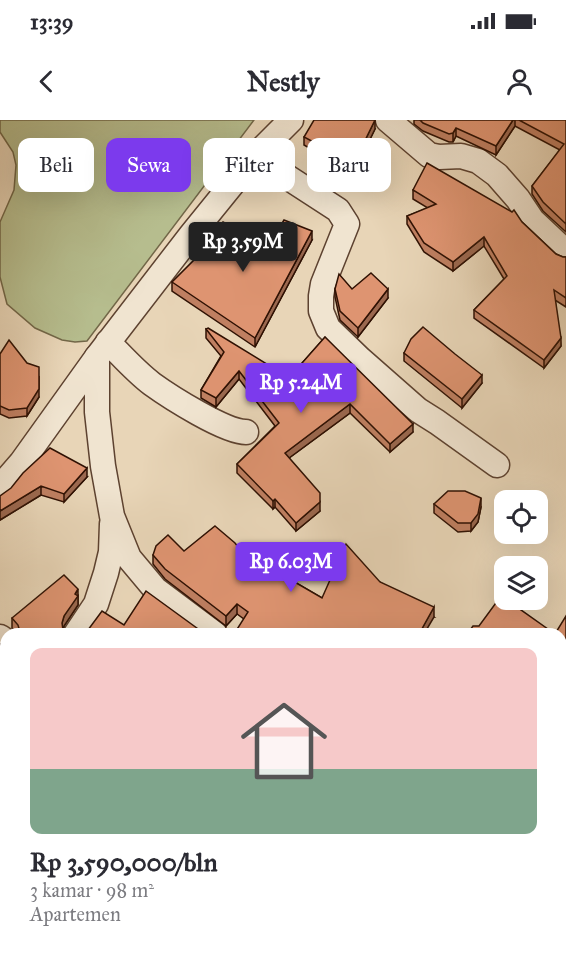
<!DOCTYPE html>
<html lang="id">
<meta charset="utf-8">
<style>
:root{--surface:#fff;--page:#f2f2f3;--text:#2b2b33;--muted:#7c7c81;--line:#e1e1e2;--accent:#7c3aed}
body{margin:0;font-family:"IM FELL Great Primer",serif;background:var(--page);color:var(--text);height:100vh;display:flex;flex-direction:column;font-size:22px;white-space:nowrap}
*{box-sizing:border-box;margin:0}
p{font-size:20px;color:var(--muted)}
.icon{flex:none;width:33px;height:33px;fill:none;stroke:currentColor;stroke-width:2;stroke-linecap:round;stroke-linejoin:round}
.map{position:relative;flex:1;overflow:hidden}
.side{position:absolute;left:0px;top:508px;width:567px;height:332px;display:flex;flex-direction:column;background:var(--surface);border-radius:18px 18px 0 0;box-shadow:0 6px 24px #0002}
.side>*{flex:none}
.guide{position:absolute;left:18px;top:18px;width:531px;height:54px;display:flex;gap:12px}
.tools{position:absolute;left:494px;top:370px;display:grid;gap:12px}
.tools a{display:grid;place-items:center;width:54px;height:54px;border-radius:12px;background:var(--surface);box-shadow:0 6px 24px #0002;font-size:30px}
.price{position:absolute;translate:-50% -51px;padding:0 14px;border-radius:6px;background:var(--accent);color:#fff;font-size:20px;line-height:39px;filter:drop-shadow(0 2px 3px #0008)}
.price::after{content:'';position:absolute;left:50%;top:36px;width:18px;height:14px;margin-left:-9px;background:inherit;clip-path:polygon(0 0,100% 0,50% 100%)}
.price.current{background:#222;color:#fff}
ul{padding:0;list-style:none}
li{display:grid;align-content:center;gap:12px;height:318px;padding:0 30px}
li+li{border-top:2px solid var(--line)}
li span{display:grid;place-items:center;height:186px;border-radius:12px;color:#555}
li>.icon{margin-inline-start:auto}
span .icon{width:108px;height:108px;fill:#fffc;stroke-width:1}
li b{font-size:26px}
.chip{padding:0 21px;border-radius:12px;background:var(--surface);box-shadow:0 6px 24px #0002;font-size:21px;line-height:54px}
.chip.current{background:var(--accent);color:#fff}
.status{display:flex;justify-content:space-between;align-items:center;height:42px;padding:0 30px;background:var(--surface);direction:ltr}
.status svg{height:16px;fill:currentColor}
header{display:flex;justify-content:space-between;align-items:center;height:78px;padding:0 30px;background:var(--surface);font-size:27px;font-weight:800}
.map>svg:first-child{display:block}
</style>
<div class="status"><b>13:39</b><svg viewBox="0 0 49 12"><path d="M0 12V9h3v3zM5 12V6h3v6zM10 12V3h3v9zM15 12V0h3v12zM26 1h20v11H26zM47 4h2v5h-2z"/></svg></div>
<header><svg class="icon" aria-label="back" viewBox="0 0 24 24"><path d="M15 5l-7 7 7 7"/></svg>Nestly<svg class="icon" aria-label="person" viewBox="0 0 24 24"><circle cx="12" cy="8" r="4"/><path d="M4 21q1-7 8-7t8 7"/></svg></header>
<div class="map">
<svg width="566" height="839" viewBox="0 0 566 839">
<rect width="100%" height="100%" fill="#e8d5b7"/>
<filter id="stains"><feTurbulence type="fractalNoise" baseFrequency=".00333" numOctaves="4"/><feColorMatrix values="0 0 0 0 .2 0 0 0 0 .09 0 0 0 0 .02 0 0 0 .5 -.17"/></filter>
<radialGradient id="worn" r=".72"><stop offset=".6" stop-color="#630" stop-opacity="0"/><stop offset="1" stop-color="#630" stop-opacity=".3"/></radialGradient>
<polygon fill="#b6bd8e" stroke="#726748" stroke-width="1.5" points="0,0 254,0 87,221 75,222 62,220 35,208 7,184 0,157 0,102 14,70 16,45 13,32 0,12"/>
<g fill="none" stroke-linecap="round" stroke-linejoin="round">
<g stroke="#5d4230" stroke-width="27">
<g id="street">
<polyline points="388,0 429,35 439,37 461,36 478,41 497,55 518,79 532,100 566,132"/>
<polyline points="255,36 338,90 347,104 323,164 321,176 321,191 328,208 360,239 418,290 437,302 497,345"/>
<path d="M108 222C122 236 136 252 152 264 170 277 225 312 246 312"/>
<polyline points="97,237 97,292 103,346 112,396 129,438 155,469 215,514"/>
<polyline points="0,367 21,343 97,237 191,115 255,36 291,0"/>
<polyline points="76,514 96,484 106,453 111,432 112,404"/>
<polyline points="0,517 6,521"/>
<polyline points="258,839 261,834"/>
<polyline points="527,839 531,834"/>
</g>
</g>
<use href="#street" stroke="#f0e4d0" stroke-width="24"/>
</g>
<g fill="#bf7f61" stroke="#2f1103" stroke-width="1.5">
<polygon points="414,0 566,0 566,112 543,91 532,74 532,66 560,30 515,6 496,35 456,16 453,22 449,22 423,11 414,4"/>
<polygon points="375,9 352,56 334,42 304,25 304,17"/>
<polygon points="413,70 522,102 556,134 563,137 566,137 566,187 555,180 561,226 544,248 474,198 474,190 504,159 484,126 453,151 424,132 407,104 407,96 428,88 413,79"/>
<polygon points="312,120 255,227 172,171 172,162"/>
<polygon points="335,169 352,169 388,178 358,217 340,200 335,177"/>
<polygon points="206,209 288,259 325,217 413,312 390,332 350,293 289,338 320,391 296,411 275,387 273,389 237,353 237,344 275,306 239,259 216,287 201,278 201,270 221,236 206,218"/>
<polygon points="404,233 482,263 462,288 404,241"/>
<polygon points="0,234 39,277 27,296 9,298 0,294"/>
<polygon points="87,357 64,382 41,375 0,400 0,376"/>
<polygon points="434,384 481,387 478,402 471,411 458,412 434,393"/>
<polygon points="184,431 260,455 286,457 322,478 380,462 434,497 244,499 237,494 226,506 165,459 153,444 153,435"/>
<polygon points="78,475 78,485 64,506 63,510 67,514 19,514 12,508 12,498"/>
<polygon points="0,524 6,525 6,596 0,587"/>
<polygon points="566,627 566,714 561,710 561,630"/>
<polygon points="6,690 6,797 0,793 0,764 3,760 0,758 0,701"/>
<polygon points="136,834 246,834 245,836 248,839 142,839 142,838"/>
</g>
<g fill="#9b684f" stroke="#2f1103" stroke-width="1.5">
<polygon points="375,0 375,9 352,56 352,47"/>
<polygon points="513,0 515,0 515,6 496,35 496,26"/>
<polygon points="456,8 456,16 453,22 453,13"/>
<polygon points="312,111 312,120 255,227 255,218"/>
<polygon points="484,117 484,126 453,151 453,142"/>
<polygon points="388,169 388,178 358,217 358,208"/>
<polygon points="561,218 561,226 544,248 544,240"/>
<polygon points="239,251 239,259 216,287 216,278"/>
<polygon points="482,255 482,263 462,288 462,279"/>
<polygon points="39,256 39,277 27,296 27,288"/>
<polygon points="350,284 350,293 285,341 285,333"/>
<polygon points="413,304 413,312 390,332 390,324"/>
<polygon points="87,348 87,357 64,382 64,374"/>
<polygon points="41,366 41,375 0,400 0,391"/>
<polygon points="481,378 481,387 478,402 471,411 471,403"/>
<polygon points="275,379 275,387 273,389 273,381"/>
<polygon points="320,382 320,391 296,411 296,403"/>
<polygon points="78,469 78,485 64,506 62,513 62,503 64,496"/>
<polygon points="237,484 237,494 226,506 226,496"/>
<polygon points="434,487 434,497 424,514 419,514"/>
<polygon points="566,592 566,601 561,608 561,599"/>
<polygon points="563,745 563,754 561,756 561,747"/>
<polygon points="66,834 71,834 69,839 64,839"/>
<polygon points="506,834 510,834 509,839 503,839"/>
</g>
<g fill="#de9471" stroke="#2f1103" stroke-width="1.5">
<polygon points="314,0 375,0 352,47 334,33 304,17"/>
<polygon points="420,0 513,0 496,26 456,8 453,13 449,14 423,3"/>
<polygon points="519,0 566,0 566,104 543,82 532,66 564,24"/>
<polygon points="427,43 512,92 514,90 522,102 556,134 563,137 566,137 566,178 554,170 561,218 544,240 474,190 507,156 484,117 453,142 424,123 407,96 436,84 413,70"/>
<polygon points="284,100 312,111 255,218 172,162 202,132 223,102 269,125"/>
<polygon points="371,153 388,169 358,208 340,191 335,169 339,154 352,169"/>
<polygon points="423,207 455,234 482,255 462,279 404,233 411,219"/>
<polygon points="208,208 283,254 288,259 325,217 413,304 390,324 350,284 285,333 320,373 320,382 296,403 275,379 273,381 237,344 279,303 239,251 216,278 201,270 224,232 206,209"/>
<polygon points="9,220 27,243 39,247 39,269 27,288 9,290 0,286 0,234"/>
<polygon points="50,328 87,348 64,374 41,366 0,391 0,376 11,368 23,353"/>
<polygon points="448,371 465,371 481,378 478,394 471,403 458,403 434,384"/>
<polygon points="215,406 235,423 260,455 269,443 286,455 286,457 322,478 346,424 380,462 434,487 419,514 234,514 248,492 237,484 226,496 165,449 153,435 156,426 168,415 184,431"/>
<polygon points="64,455 78,469 75,474 78,476 64,496 62,503 63,510 67,514 19,514 20,512 18,505 12,498"/>
<polygon points="146,471 205,514 85,514 102,491 124,505"/>
<polygon points="501,476 504,478 504,480 507,480 555,514 566,496 566,592 561,599 561,514 467,514 473,506 479,506"/>
<polygon points="0,524 6,525 6,586 0,577"/>
<polygon points="566,627 566,705 561,701 561,630"/>
<polygon points="6,690 6,752 0,748 0,701"/>
<polygon points="565,745 566,745 566,839 555,839 555,834 561,834 561,779"/>
<polygon points="6,756 6,787 0,784 0,764"/>
<polygon points="14,834 66,834 64,839 13,839"/>
<polygon points="143,834 208,834 206,839 142,839"/>
<polygon points="211,834 245,834 248,839 219,839"/>
<polygon points="302,834 426,835 506,834 503,839 300,839"/>
</g>
<rect width="100%" height="100%" filter="url(#stains)"/>
<rect width="100%" height="100%" fill="url(#worn)"/>
</svg>
<div class="tools">
<a><svg class="icon" aria-label="locate" viewBox="0 0 24 24"><circle cx="12" cy="12" r="6"/><path d="M12 2v4M12 18v4M2 12h4M18 12h4"/></svg></a>
<a><svg class="icon" aria-label="layers" viewBox="0 0 24 24"><path d="M12 4l9 5-9 5-9-5zM3 14l9 5 9-5"/></svg></a>
</div>
<b class="price current" style="left:243px;top:153px">Rp 3.59M</b>
<b class="price" style="left:301px;top:294px">Rp 5.24M</b>
<b class="price" style="left:291px;top:473px">Rp 6.03M</b>
<div class="guide">
<a class="chip">Beli</a>
<a class="chip current">Sewa</a>
<a class="chip">Filter</a>
<a class="chip">Baru</a>
</div>
<section class="side">
<ul>
<li><span style="background:linear-gradient(#f6c9c9 65%,#7fa58c 0)"><svg class="icon" aria-label="home" viewBox="0 0 24 24"><path d="M3 11l9-7 9 7M6 9v11h12V9"/></svg></span><div><b>Rp 3,590,000/bln</b><p>3 kamar · 98 m²</p><p>Apartemen</p></div></li>
</ul>
</section>
</div>
